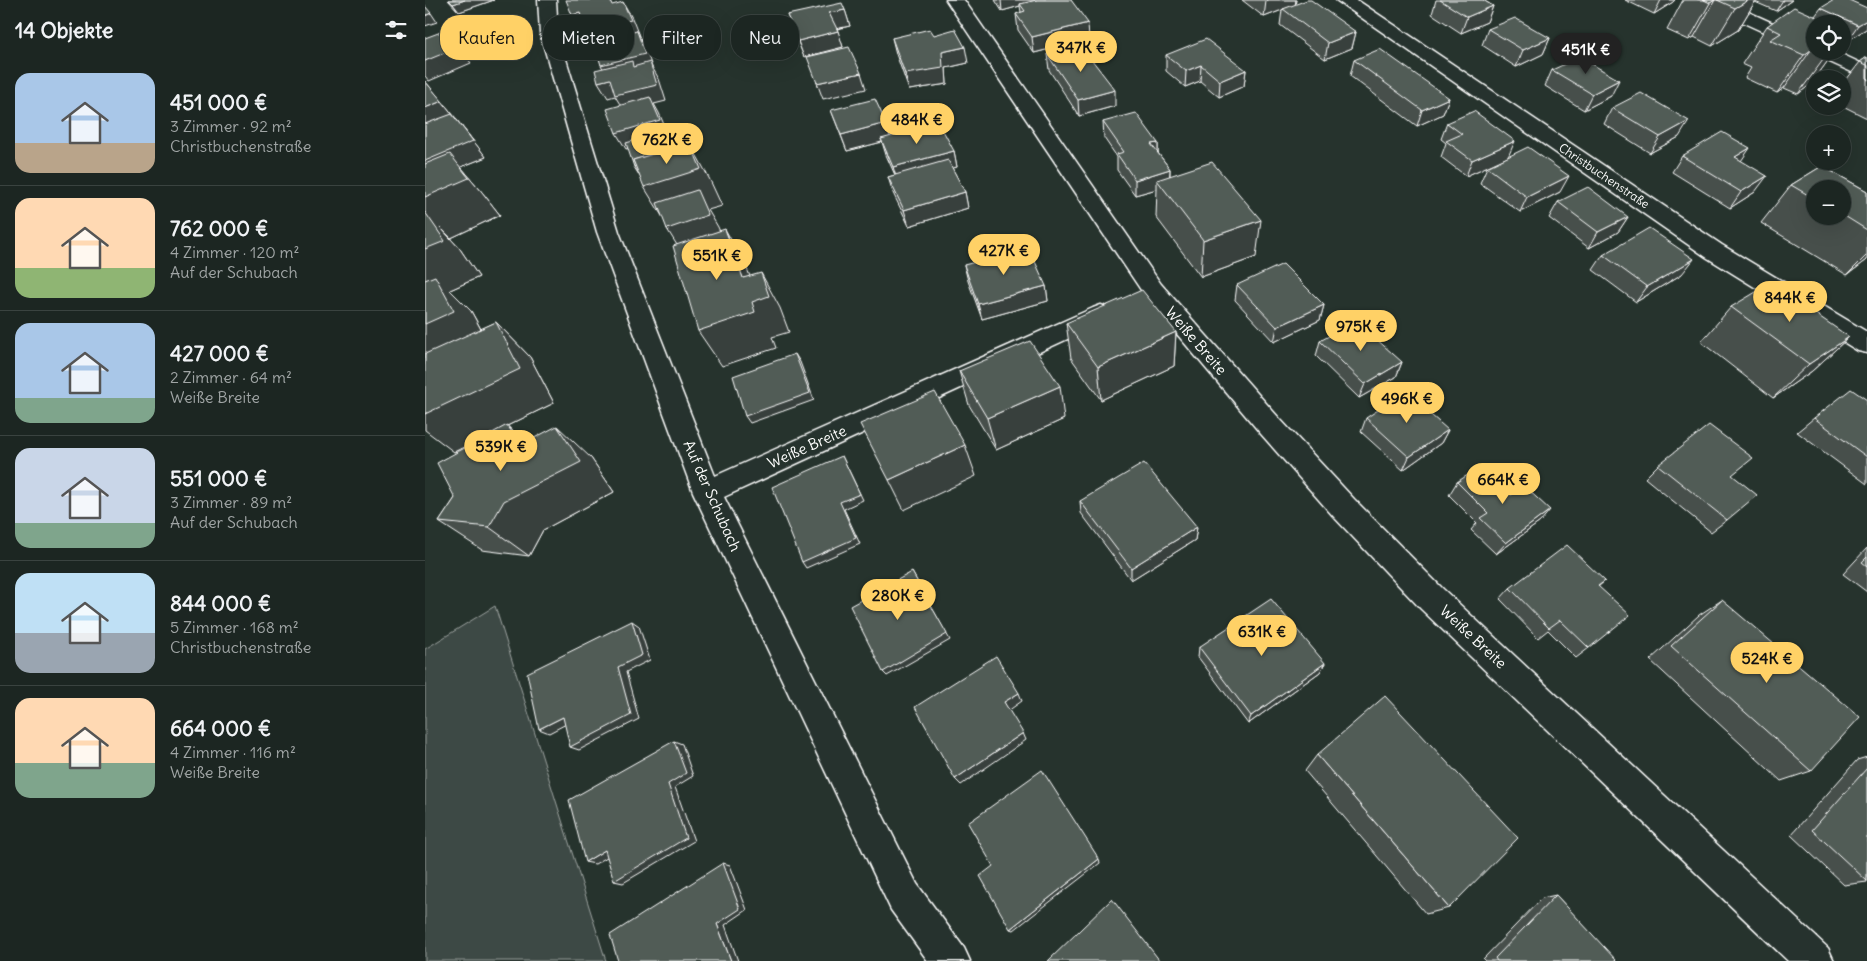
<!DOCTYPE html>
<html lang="de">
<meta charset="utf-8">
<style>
:root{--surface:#1c2622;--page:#29322f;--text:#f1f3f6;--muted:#a0a5a5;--line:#3a4340;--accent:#ffd166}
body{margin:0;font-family:Delius,sans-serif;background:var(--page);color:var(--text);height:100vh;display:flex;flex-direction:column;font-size:19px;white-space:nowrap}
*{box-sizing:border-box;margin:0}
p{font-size:16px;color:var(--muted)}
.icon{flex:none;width:28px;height:28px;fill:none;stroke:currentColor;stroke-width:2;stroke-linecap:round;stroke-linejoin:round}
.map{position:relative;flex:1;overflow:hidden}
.side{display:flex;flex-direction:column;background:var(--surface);width:425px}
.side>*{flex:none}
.hud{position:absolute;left:15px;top:15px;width:475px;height:45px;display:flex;gap:10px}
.fabs{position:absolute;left:1381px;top:15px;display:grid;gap:10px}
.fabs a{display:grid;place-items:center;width:45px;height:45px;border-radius:50%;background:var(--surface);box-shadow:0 5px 20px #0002,0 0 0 1px var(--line);font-size:25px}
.price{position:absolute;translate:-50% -42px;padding:0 11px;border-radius:18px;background:var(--accent);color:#111;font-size:16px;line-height:32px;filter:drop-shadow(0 1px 2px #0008)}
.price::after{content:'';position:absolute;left:50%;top:30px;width:15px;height:11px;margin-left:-8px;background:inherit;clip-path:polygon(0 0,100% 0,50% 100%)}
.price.on{background:#222;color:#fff}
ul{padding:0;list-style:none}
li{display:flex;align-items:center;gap:15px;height:125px;padding:0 15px}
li+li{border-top:1px solid var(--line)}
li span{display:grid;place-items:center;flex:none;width:140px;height:100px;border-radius:15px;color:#555}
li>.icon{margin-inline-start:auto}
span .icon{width:60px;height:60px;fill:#fffc;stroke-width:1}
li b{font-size:21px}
h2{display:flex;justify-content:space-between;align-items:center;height:60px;padding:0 15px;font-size:21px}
.chip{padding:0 18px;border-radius:20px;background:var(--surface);box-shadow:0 5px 20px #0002,0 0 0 1px var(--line);font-size:18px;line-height:45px}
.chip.on{background:var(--accent);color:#111}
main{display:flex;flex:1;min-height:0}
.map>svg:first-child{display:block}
</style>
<main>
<section class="side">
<h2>14 Objekte<svg class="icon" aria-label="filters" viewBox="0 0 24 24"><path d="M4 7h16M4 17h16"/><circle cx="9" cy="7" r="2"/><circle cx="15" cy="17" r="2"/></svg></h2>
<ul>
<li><span style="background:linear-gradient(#a9c7e8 70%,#b9a48a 0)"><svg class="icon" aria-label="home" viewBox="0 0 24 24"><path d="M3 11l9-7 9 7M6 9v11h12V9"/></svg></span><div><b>451 000 €</b><p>3 Zimmer · 92 m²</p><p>Christbuchenstraße</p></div></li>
<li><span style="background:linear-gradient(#ffd9b3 70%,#8fb573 0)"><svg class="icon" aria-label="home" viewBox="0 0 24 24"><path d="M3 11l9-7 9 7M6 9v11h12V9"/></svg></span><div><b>762 000 €</b><p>4 Zimmer · 120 m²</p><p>Auf der Schubach</p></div></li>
<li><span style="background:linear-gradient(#a9c7e8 75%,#7fa58c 0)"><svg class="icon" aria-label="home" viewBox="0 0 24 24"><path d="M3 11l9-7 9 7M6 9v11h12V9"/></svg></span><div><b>427 000 €</b><p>2 Zimmer · 64 m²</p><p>Weiße Breite</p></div></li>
<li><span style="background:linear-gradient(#c9d6e8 75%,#7fa58c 0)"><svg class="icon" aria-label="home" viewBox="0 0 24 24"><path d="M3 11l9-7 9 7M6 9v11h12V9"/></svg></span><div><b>551 000 €</b><p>3 Zimmer · 89 m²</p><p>Auf der Schubach</p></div></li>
<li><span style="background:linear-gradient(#bfe0f5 60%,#9aa5b1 0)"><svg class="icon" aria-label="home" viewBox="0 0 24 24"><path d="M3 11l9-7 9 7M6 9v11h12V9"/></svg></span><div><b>844 000 €</b><p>5 Zimmer · 168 m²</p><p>Christbuchenstraße</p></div></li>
<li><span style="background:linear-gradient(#ffd9b3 65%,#7fa58c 0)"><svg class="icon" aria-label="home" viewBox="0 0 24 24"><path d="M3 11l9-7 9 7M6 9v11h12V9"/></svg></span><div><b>664 000 €</b><p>4 Zimmer · 116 m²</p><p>Weiße Breite</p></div></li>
</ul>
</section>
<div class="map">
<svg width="1442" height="961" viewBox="0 0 1442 961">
<rect width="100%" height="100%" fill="#26332d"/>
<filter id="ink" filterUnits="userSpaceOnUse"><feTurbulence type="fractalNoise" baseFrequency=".02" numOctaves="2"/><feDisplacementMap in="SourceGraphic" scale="10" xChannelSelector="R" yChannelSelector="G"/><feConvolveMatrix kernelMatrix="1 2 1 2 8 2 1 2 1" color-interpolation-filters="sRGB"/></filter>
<g filter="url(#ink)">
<polygon fill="#3e4944" stroke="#9ea4a2" points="70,606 181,961 0,961 0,649"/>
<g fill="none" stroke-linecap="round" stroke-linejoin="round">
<g stroke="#fff" stroke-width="3">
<g id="street">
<polygon points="113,0 131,0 133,33 194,232 290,476 668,308 676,305 684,308 688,314 684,320 299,497 492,884 539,948 545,961 503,961 466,910 268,492 172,232 115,33"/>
<polygon points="521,0 539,0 736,284 854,418 929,499 1018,589 1403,948 1409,961 1363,961 996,609 909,517 836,434 720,296"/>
<polygon points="911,0 932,0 1297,245 1442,332 1442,353 1433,351 1281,257"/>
<polygon points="1274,0 1297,0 1390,42 1390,51 1410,51 1442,66 1442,79 1277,4"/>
</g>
</g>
<use href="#street" fill="#26332d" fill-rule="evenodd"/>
</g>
<g fill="#464f4b" stroke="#fff" fill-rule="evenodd">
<polygon points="23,0 69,0 34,12"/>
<polygon points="570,0 646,0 664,39 609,53 593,30 591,14 596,12 595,6 577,11"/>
<polygon points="817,0 871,0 870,4 931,32 927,48 900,59 855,25 857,10 839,17"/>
<polygon points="1011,0 1058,0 1068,6 1062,22 1036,33 1007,14"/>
<polygon points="1200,0 1250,0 1248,2 1229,14"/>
<polygon points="1258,0 1367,0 1351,11 1330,2 1313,30 1287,46 1269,37 1264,40 1242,30"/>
<polygon points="1396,8 1441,29 1422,41 1418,39 1418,24 1390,24 1390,51 1410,51 1386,84 1373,94 1359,88 1352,93 1320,78 1326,68 1317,64 1342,26 1390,16"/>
<polygon points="420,10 425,26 412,29 418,47 379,57 362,15"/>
<polygon points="1063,29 1125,38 1118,54 1091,67 1057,45"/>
<polygon points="509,35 543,63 521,68 522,84 484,90 471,54 467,38"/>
<polygon points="622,54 690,106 654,116 624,70"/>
<polygon points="741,55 821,70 819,86 794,97 775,81 760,87 741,71"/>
<polygon points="1442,57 1442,118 1418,106 1418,84 1435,62"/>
<polygon points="929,60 1024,98 1018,114 992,126 925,76"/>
<polygon points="1127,70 1186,96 1159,110 1120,86"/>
<polygon points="0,81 30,117 30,118 61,157 36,167 57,192 75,215 26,238 15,227 35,249 54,277 25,290 46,311 56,329 71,322 105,357 129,403 82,426 101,442 166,458 189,492 118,530 104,556 57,550 14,522 30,498 63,436 29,452"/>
<polygon points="1187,108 1254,137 1225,153 1179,124"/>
<polygon points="406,110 465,136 529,151 532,167 527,168 540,192 543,208 484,226 468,193 463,177 470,175 461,155 457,142 422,151"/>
<polygon points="678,122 733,143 733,153 745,169 745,176 831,257 776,277 731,217 732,189 710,195 692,170 692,157 679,138"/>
<polygon points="1022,123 1083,157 1135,192 1095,212 1055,183 1062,167 1067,164 1041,176 1016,157 1021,143 1016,139"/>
<polygon points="1257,156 1330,192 1305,208 1247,172"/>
<path d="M1397 166 1442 191V260L1422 275 1336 223 1366 185ZM1390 189H1418V216H1390Z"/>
<polygon points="1133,202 1203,217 1193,232 1164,248 1124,218"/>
<polygon points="1178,255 1257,274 1211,302 1168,270"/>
<polygon points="539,265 621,286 623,301 557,319 543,281"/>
<polygon points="812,285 899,305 895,320 849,342 810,300"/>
<polygon points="1306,307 1424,337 1387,371 1348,398 1276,342"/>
<polygon points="641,323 751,332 749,366 676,400 646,358"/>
<polygon points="895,341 977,362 971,377 934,398 891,356"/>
<polygon points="534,371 639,419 571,450 544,405"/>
<polygon points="1442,400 1442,484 1372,432 1389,418"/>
<polygon points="941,418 1023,430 1016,443 978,470 936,432"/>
<polygon points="1233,465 1307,476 1302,520 1286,532 1220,478"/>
<polygon points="1032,482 1115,522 1071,554 1046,530 1052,523 1024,495"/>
<polygon points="655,501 772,527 770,540 706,580 656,513"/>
<polygon points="1442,548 1442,592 1418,574"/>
<polygon points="1180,581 1173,587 1164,648 1151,658 1123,630 1113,638 1075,599 1085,588"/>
<polygon points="1297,600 1386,771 1356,781 1225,660 1274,615"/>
<polygon points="774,647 900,663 895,672 823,724 773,657"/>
<polygon points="892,755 1024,908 1001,914 880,771"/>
<polygon points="1442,757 1442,882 1419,885 1366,835 1432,760"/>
<polygon points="1131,895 1190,961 1060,961 1058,959 1117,898"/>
</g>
<g fill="#39403d" stroke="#fff">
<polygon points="40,0 69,0 34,12 28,4"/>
<polygon points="576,0 621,0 595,4 595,6 577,11"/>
<polygon points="844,0 871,0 870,6 858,9 857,10 839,17 841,1"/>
<polygon points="1236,0 1250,0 1248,2 1229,14"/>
<polygon points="1290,0 1269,37 1264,40 1285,3"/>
<polygon points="1324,0 1331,0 1313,30 1287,46 1310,8"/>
<polygon points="1358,0 1367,0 1351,11"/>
<polygon points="198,2 207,18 214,36 220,47 227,67 234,79 241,101 229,104 234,113 244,136 201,149 191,133 199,111 190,96 183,98 173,82 184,79 176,65 172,48 162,32"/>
<polygon points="1068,6 1062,22 1036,33 1042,17"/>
<polygon points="420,10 425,26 410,29 404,13"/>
<polygon points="6,13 12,22 0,26 0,16"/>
<polygon points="155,13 165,29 157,31 147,15"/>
<polygon points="1442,20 1442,28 1441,29 1422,41 1433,25"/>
<polygon points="663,23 664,39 609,53 607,37"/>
<polygon points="413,31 418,47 379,57 373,41"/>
<polygon points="931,32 927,48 900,59 903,43"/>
<polygon points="44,37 56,54 43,59 46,63 4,81 0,76 0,61 30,43"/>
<polygon points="1125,38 1118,54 1091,67 1098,50"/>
<polygon points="540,47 543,63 521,68 522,84 484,90 480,74 517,52"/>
<polygon points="1386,50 1359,88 1352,93 1379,55"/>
<polygon points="1407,51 1410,51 1386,84 1373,94 1401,56"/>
<polygon points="776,65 775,81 760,87 761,71"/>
<polygon points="821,70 819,86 794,97 795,81"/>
<polygon points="436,73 441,89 398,99 392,83"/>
<polygon points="1194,80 1186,96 1159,110 1167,94"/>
<polygon points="690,90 690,106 654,116 653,100"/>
<polygon points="1024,98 1018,114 992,126 997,110"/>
<polygon points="17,101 61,157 36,167 57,192 75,215 26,238 15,227 35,249 54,277 25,290 46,311 65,346 0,365 0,108"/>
<polygon points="1264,121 1254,137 1225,153 1235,137"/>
<polygon points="461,123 466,140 456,139 457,142 422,151 416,135"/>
<polygon points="249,129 258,145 219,183 209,167"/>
<polygon points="1090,141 1083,157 1041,176 1047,160"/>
<polygon points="265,143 285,180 297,206 283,210 293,227 304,252 265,266 242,229 242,224 219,187"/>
<polygon points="733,143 733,159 726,144"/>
<polygon points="1325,148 1314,164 1310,157"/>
<polygon points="529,151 532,167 473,183 468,167"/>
<polygon points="745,169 744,185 732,180 732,189 710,195 710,180"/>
<polygon points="1144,176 1135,192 1095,212 1102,197"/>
<polygon points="1342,176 1330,192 1305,208 1316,192"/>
<polygon points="540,192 543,208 484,226 479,210"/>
<polygon points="1203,217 1193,232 1164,248 1173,232"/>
<polygon points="836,220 831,257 776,277 778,240"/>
<polygon points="300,229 321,266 334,300 336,273 355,308 364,332 347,337 351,348 297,366 273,331 318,278"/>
<polygon points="1442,255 1442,260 1422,275"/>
<polygon points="1269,259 1257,274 1211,302 1222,287"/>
<polygon points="621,286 623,301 557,319 553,304"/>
<polygon points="899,305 895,320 849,342 852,327"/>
<polygon points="71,322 105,357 129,403 82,426 118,457 132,426 166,458 189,492 118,530 104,556 64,527 96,445 82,426 29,452 0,430 0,414"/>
<polygon points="751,332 749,366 676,400 673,367"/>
<polygon points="1424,337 1387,371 1348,398 1384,364"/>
<polygon points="370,354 375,362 389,400 325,423 320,416"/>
<polygon points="977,362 971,377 934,398 940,384"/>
<polygon points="635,386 639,419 571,450 562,418"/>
<polygon points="1023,430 1016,443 978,470 984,457"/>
<polygon points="540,445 551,476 479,510 464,480"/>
<polygon points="417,456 438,500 419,509 435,544 381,568 377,562 415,502"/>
<polygon points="1125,510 1115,522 1071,554 1081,543"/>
<polygon points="772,527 770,540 706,580 706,568"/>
<polygon points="487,572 525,640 462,676 458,672"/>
<polygon points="207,621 214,626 225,660 201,672 214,719 154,750 145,747 193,667"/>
<polygon points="900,663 895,672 823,724 826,716"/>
<polygon points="594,693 597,701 583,711 579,702"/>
<polygon points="138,717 147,721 124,733 114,729"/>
<polygon points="598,733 601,740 536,785 530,779"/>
<polygon points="249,741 257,744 268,776 250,787 269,841 198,883 189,881 243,784"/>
<polygon points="180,850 189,853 170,864 160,862"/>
<polygon points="674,859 675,863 589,930 585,929"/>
<polygon points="298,863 305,865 322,910 300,925 313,961 306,961 292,924"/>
</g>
<g fill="#515c57" stroke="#fff">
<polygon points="24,0 40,0 28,4"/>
<polygon points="141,0 185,0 187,5 198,2 206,20 162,32 155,13 147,15"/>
<polygon points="612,0 646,0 663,23 607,37 591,14 600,11 595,4"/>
<polygon points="882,0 886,0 931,32 903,43 858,9"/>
<polygon points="1015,0 1058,0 1068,6 1042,17"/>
<polygon points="1279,0 1290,0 1285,3"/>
<polygon points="1292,0 1324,0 1310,8"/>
<polygon points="1409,0 1424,0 1442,8 1442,20 1433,25 1396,8"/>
<polygon points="417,3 420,10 404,13 413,31 373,41 362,15"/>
<polygon points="0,6 6,13 0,16"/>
<polygon points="1369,7 1407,24 1390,24 1390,51 1407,51 1401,56 1386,50 1379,55 1345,40 1356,33 1342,26"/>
<polygon points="1090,18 1125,38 1098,50 1063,29"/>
<polygon points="32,26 44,37 30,43 34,47 0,61 0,38"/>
<polygon points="505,29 509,35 530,29 540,47 517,52 518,68 480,74 467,38"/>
<polygon points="212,31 220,54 176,65 169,42"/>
<polygon points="781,39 821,70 795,81 776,65 761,71 741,55"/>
<polygon points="424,47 436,73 392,83 382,57"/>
<polygon points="657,47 690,90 653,100 622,54"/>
<polygon points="955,49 1024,98 997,110 929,60"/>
<polygon points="1155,57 1194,80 1167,94 1127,70"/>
<polygon points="1442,57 1442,65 1435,62"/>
<polygon points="207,61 208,67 225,62 232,85 190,95 185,79 173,82 170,70"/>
<polygon points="0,81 17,101 0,108"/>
<polygon points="1216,93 1264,121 1235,137 1187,108"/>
<polygon points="225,97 235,120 191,133 182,109"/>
<polygon points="450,99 461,123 416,135 406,110"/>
<polygon points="1049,111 1090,141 1047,160 1021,141 1037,134 1022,123"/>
<polygon points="711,113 733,143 726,144 745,169 710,180 692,154 699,152 678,122"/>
<polygon points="27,114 48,141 0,161 0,124"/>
<polygon points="514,123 529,151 468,167 456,139"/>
<polygon points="249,129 256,146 208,160 211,166 209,167 201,143"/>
<polygon points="1297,132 1325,148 1310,157 1342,176 1316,192 1257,156"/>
<polygon points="265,143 276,169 219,187 208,160"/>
<polygon points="1103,147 1144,176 1102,197 1062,167"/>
<polygon points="25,154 44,178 0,197 0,164"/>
<polygon points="523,160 540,192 479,210 463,177"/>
<polygon points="787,162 836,220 778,240 732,180"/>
<polygon points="1397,166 1442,191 1442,230 1418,215 1418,189 1390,189 1390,199 1366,185"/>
<polygon points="1163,187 1203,217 1173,232 1133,202"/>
<polygon points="272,190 283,215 242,229 232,203"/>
<polygon points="0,212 20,241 0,249"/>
<polygon points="1224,228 1269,259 1222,287 1178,255"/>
<polygon points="300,229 318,278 336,273 344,296 327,302 330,312 273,331 248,246"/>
<polygon points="604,248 621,286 553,304 539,265"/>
<polygon points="858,264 899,305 852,327 812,285"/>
<polygon points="10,276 29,311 0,324 0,280"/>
<polygon points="1346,283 1424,337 1384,364 1306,307"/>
<polygon points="717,290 751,332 673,367 641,323"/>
<polygon points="931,321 977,362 940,384 895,341"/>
<polygon points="71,322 95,369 0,414 0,354"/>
<polygon points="605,341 635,386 562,418 534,371"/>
<polygon points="370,354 385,393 320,416 308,376"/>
<polygon points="1426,389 1442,400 1442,457 1389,418"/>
<polygon points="510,392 540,445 464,480 435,424"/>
<polygon points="980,392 1023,430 984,457 941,418"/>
<polygon points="82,425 96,445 132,426 156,462 79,501 64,527 14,522 30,498 12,463"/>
<polygon points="1284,425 1328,458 1307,475 1332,495 1302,520 1233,465"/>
<polygon points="417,456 435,494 415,502 431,538 377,562 347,487"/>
<polygon points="719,463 772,527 706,568 655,501"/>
<polygon points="1055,467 1086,495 1099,486 1125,510 1081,543 1055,518 1063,513 1032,482"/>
<polygon points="1142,545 1180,581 1173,586 1205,615 1164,648 1135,620 1124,628 1085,588"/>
<polygon points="1442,557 1442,566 1437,562"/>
<polygon points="487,572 522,634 458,672 425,606"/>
<polygon points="846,599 900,663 826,716 774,647"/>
<polygon points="1297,600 1435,717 1386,771 1246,646"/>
<polygon points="207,621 217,655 193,667 206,715 145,747 138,717 114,729 102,673"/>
<polygon points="571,656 594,693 579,702 598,733 530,779 490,707"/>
<polygon points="960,696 1093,838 1024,908 892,755"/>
<polygon points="249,741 261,773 243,784 261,838 189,881 180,850 160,862 144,800"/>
<polygon points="1442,768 1442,881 1387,830"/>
<polygon points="617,770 674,859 585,929 555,876 568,866 543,823"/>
<polygon points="298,863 315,909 292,924 306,961 193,961 185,935"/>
<polygon points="1131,895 1191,960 1190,961 1072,961 1070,958"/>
<polygon points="687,899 735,961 623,961"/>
</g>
</g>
<g text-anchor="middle" stroke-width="4" stroke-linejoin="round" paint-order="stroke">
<g font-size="12" fill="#fff" stroke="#26332d">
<text transform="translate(1179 176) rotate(34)" y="4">Christbuchenstraße</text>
</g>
<g font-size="15" fill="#fff" stroke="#26332d">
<text transform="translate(771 341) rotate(49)" y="5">Weiße Breite</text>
<text transform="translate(382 447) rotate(-24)" y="5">Weiße Breite</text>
<text transform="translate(287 496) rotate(66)" y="5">Auf der Schubach</text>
<text transform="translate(1048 637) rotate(43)" y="5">Weiße Breite</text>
</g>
</g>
</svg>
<div class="fabs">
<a><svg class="icon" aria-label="locate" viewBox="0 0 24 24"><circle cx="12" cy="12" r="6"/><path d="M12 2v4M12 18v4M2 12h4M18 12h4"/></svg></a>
<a><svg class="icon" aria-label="layers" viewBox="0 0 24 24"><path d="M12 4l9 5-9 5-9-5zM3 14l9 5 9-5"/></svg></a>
<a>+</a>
<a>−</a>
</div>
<b class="price" style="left:656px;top:73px">347K €</b>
<b class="price on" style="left:1161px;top:75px">451K €</b>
<b class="price" style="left:492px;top:145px">484K €</b>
<b class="price" style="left:242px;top:165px">762K €</b>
<b class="price" style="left:579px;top:276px">427K €</b>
<b class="price" style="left:292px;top:281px">551K €</b>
<b class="price" style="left:1365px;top:323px">844K €</b>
<b class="price" style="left:936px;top:352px">975K €</b>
<b class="price" style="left:982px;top:424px">496K €</b>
<b class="price" style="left:76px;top:472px">539K €</b>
<b class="price" style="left:1078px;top:505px">664K €</b>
<b class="price" style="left:473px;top:621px">280K €</b>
<b class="price" style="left:837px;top:657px">631K €</b>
<b class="price" style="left:1342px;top:684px">524K €</b>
<div class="hud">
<a class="chip on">Kaufen</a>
<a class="chip">Mieten</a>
<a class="chip">Filter</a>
<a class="chip">Neu</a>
</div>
</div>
</main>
